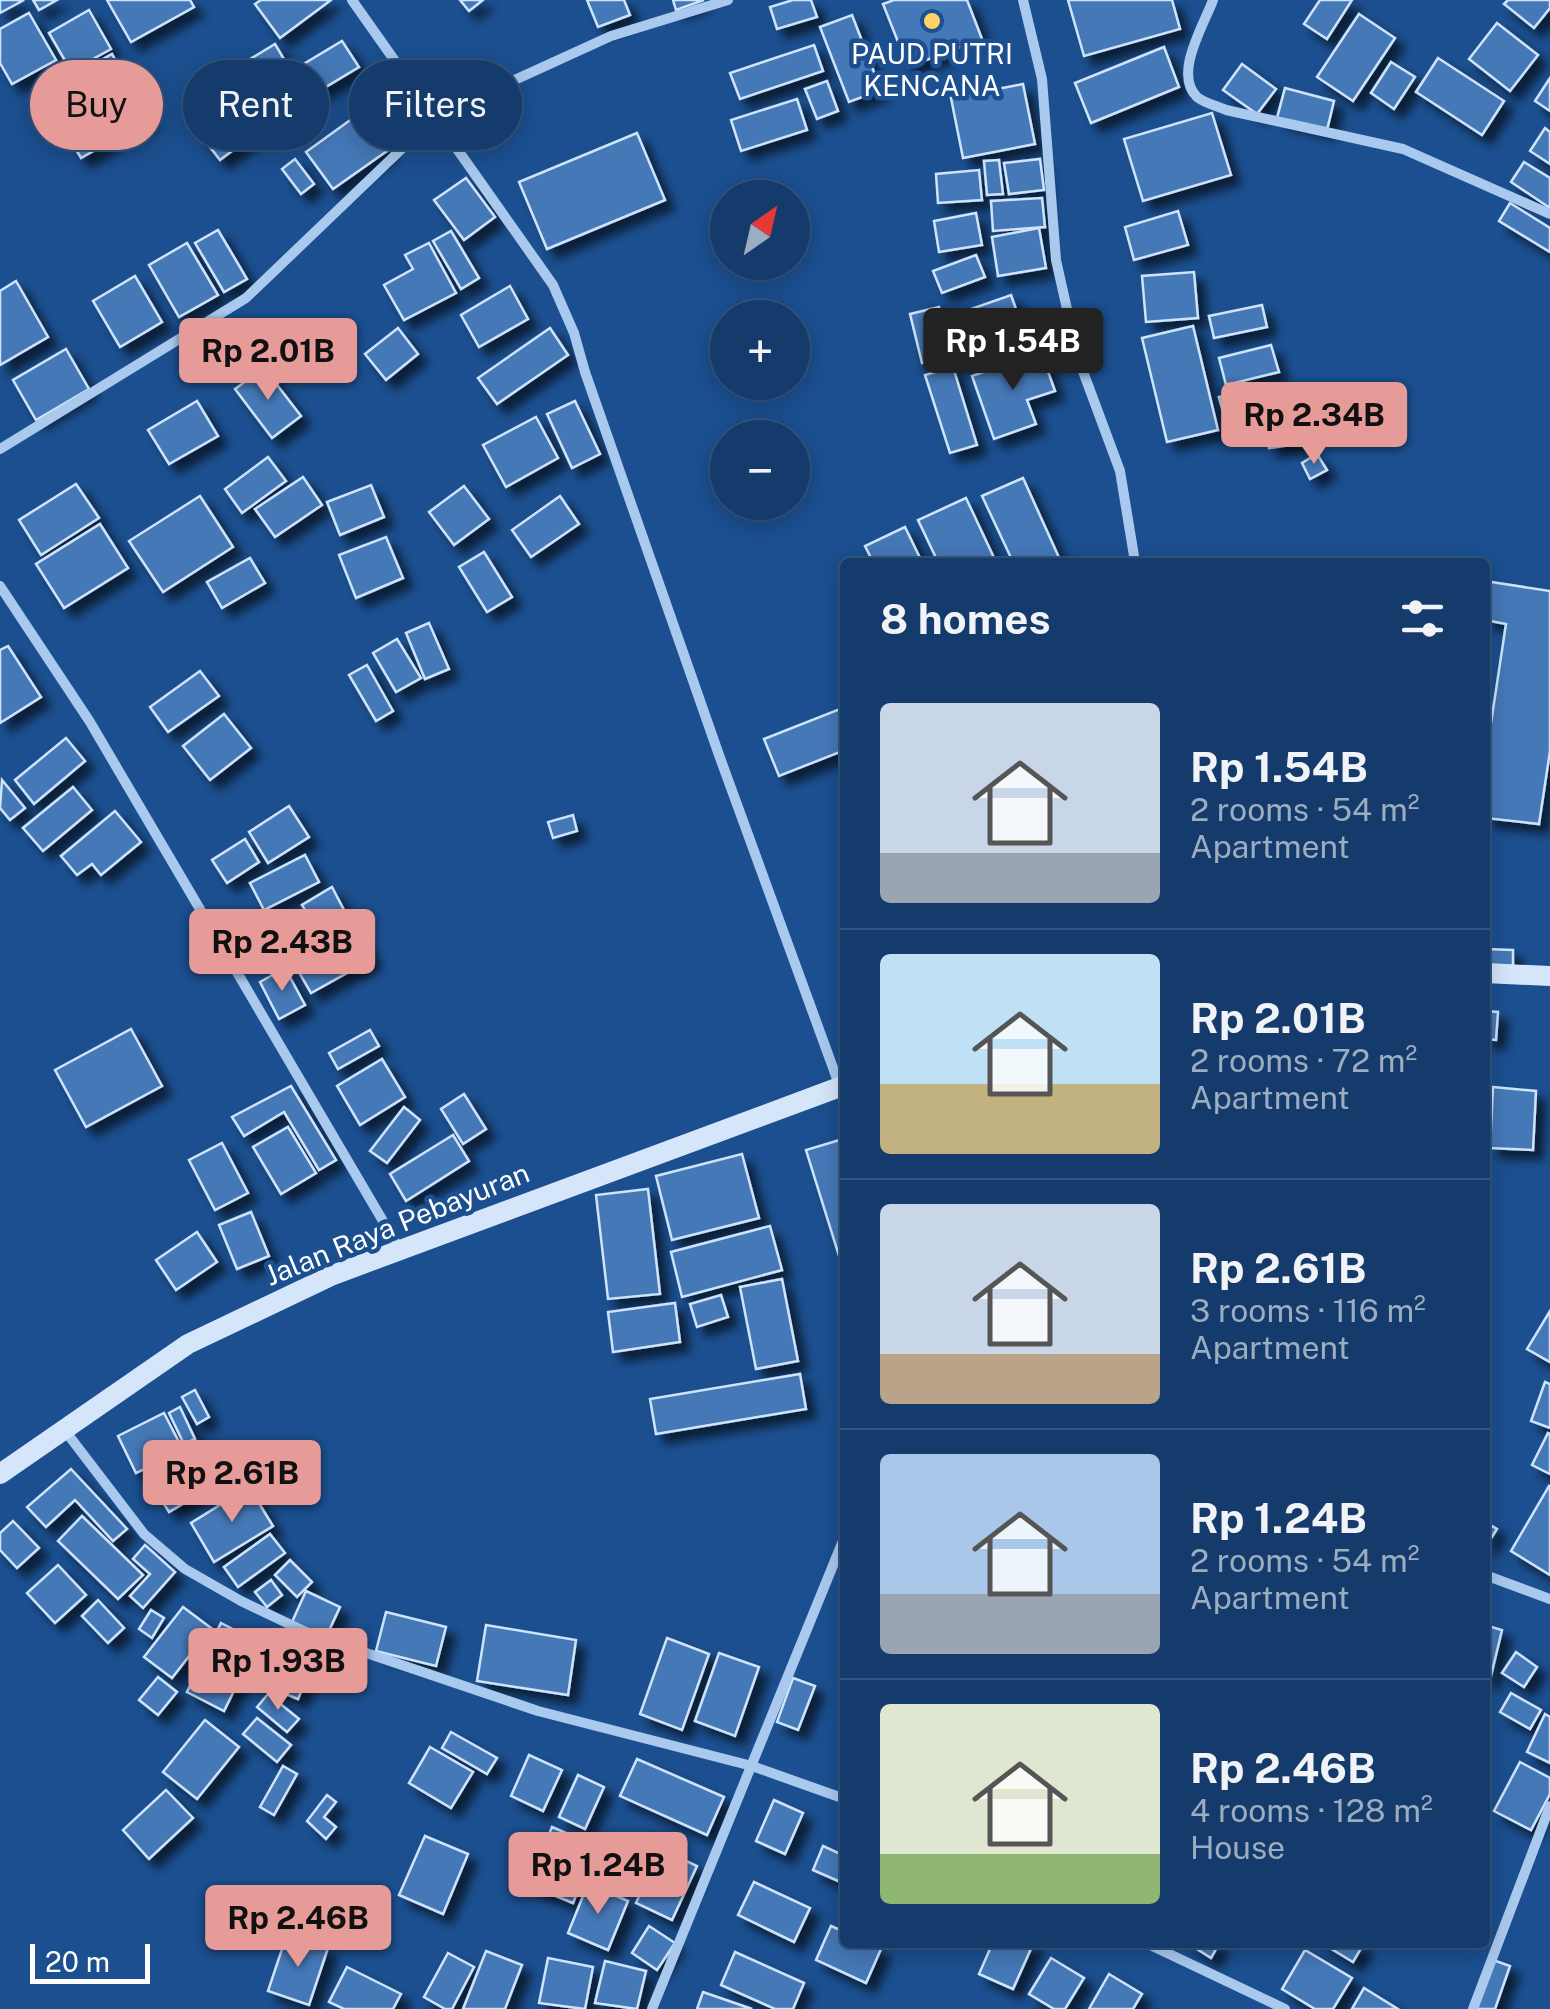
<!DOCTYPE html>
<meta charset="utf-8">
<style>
:root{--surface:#143b6b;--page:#1d4271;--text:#f1f3f6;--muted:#9dadc1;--line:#33557e;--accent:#e69b98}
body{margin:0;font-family:"Public Sans",sans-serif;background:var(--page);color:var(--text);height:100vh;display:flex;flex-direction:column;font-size:38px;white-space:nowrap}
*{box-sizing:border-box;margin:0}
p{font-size:32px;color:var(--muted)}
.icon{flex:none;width:55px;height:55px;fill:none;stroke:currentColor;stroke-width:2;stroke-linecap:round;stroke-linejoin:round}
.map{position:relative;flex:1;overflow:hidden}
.sheet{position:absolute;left:840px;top:558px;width:650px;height:1390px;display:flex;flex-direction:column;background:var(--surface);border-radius:10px;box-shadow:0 5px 25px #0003,0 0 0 2px var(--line)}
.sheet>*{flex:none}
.hud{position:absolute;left:30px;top:60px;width:660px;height:90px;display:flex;gap:20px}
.needle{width:65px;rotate:34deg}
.controls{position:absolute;left:710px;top:180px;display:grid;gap:20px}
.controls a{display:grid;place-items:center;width:100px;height:100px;border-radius:50%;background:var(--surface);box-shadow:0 5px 25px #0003,0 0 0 2px var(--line);font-size:50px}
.scale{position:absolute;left:30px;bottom:25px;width:120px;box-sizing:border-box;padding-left:10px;border:5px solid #fff;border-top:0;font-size:28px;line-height:35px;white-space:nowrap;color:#fff;-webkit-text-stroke:8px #1b4f8f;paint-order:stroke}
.price{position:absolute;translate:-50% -85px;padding:0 22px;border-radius:10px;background:var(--accent);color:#111;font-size:32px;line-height:65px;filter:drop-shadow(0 2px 5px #0008)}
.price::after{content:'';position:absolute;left:50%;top:60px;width:30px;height:22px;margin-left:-15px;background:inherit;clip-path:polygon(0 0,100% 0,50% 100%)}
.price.active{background:#222;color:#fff}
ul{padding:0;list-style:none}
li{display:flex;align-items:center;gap:30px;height:250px;padding:0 40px}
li+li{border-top:2px solid var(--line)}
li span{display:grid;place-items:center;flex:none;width:280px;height:200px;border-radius:10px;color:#555}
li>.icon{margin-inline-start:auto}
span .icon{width:120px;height:120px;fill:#fffc;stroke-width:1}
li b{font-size:42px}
h2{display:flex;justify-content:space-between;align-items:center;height:120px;padding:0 40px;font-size:42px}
.pill{padding:0 35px;border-radius:45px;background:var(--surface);box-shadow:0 5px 25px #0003,0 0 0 2px var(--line);font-size:35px;line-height:90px}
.pill.active{background:var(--accent);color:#111}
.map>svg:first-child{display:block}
</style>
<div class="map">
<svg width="1550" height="2009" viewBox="0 0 1550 2009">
<defs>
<filter id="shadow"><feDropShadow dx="9" dy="9" stdDeviation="5" flood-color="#0009"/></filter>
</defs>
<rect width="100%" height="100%" fill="#1b4f8f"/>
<g fill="#4478b7" stroke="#cfe3fa" stroke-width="2.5" filter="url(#shadow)">
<polygon points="0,0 24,0 0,13"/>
<polygon points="33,0 57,0 39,10"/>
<polygon points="107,0 190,0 194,7 131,42"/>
<polygon points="261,0 331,0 280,38 255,4"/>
<polygon points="460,0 483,0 469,11"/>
<polygon points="587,0 624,0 630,15 598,27"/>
<polygon points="673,0 704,0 676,10"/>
<polygon points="793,0 811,0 817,17 777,29 770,7"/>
<polygon points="894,0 967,0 982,39 908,67 883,4"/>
<polygon points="1068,0 1172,0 1180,29 1084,56"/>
<polygon points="1320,0 1352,0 1327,39 1304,24"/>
<polygon points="1508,0 1550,0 1550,8 1534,28 1504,4"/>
<polygon points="89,10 111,49 71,71 49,33"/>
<polygon points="29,13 56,60 12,84 0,63 0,29"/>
<polygon points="1359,14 1395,38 1353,101 1317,77"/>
<polygon points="852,15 881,90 849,102 820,27"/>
<polygon points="1497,23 1538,55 1510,91 1469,59"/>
<polygon points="342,41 359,67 319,91 302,65"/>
<polygon points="275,44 305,95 259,122 229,72"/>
<polygon points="814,45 823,71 740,99 730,73"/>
<polygon points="1164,47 1179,87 1091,123 1075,83"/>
<polygon points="112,54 149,119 81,158 43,93"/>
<polygon points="1438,58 1504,101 1482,135 1416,92"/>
<polygon points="1391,62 1415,77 1394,109 1371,93"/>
<polygon points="1242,64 1276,89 1257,114 1223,90"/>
<polygon points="1550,78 1550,111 1535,101"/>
<polygon points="827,81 838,111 817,119 805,89"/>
<polygon points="1023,84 1035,144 963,158 951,98"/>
<polygon points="1285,88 1334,101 1327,130 1277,118"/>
<polygon points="797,99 807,130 741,151 731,120"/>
<polygon points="233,107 253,135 220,160 199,133"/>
<polygon points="360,113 387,151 333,189 306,152"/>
<polygon points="1212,113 1231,175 1143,201 1124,139"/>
<polygon points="1545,128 1550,132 1550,164 1530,151"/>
<polygon points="637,133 665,200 547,249 519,182"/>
<polygon points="295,159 314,184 301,194 282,169"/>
<polygon points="1040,159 1044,190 1009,194 1004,163"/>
<polygon points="999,160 1003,194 987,195 984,161"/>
<polygon points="1524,162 1550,178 1550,208 1511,182"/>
<polygon points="979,170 982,200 938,203 936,174"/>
<polygon points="466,178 495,217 464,240 434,200"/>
<polygon points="1042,198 1045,227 993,231 991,201"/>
<polygon points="1510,203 1550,228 1550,252 1499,221"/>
<polygon points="1178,211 1188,245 1134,260 1125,227"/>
<polygon points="976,213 982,245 939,252 934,221"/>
<polygon points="1039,228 1046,268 998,276 992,237"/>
<polygon points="218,230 247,279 224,292 195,243"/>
<polygon points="451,231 479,278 461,289 433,241"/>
<polygon points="187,243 218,295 179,317 149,265"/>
<polygon points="429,243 456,293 404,320 384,285 413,269 405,255"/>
<polygon points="976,255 985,277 942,293 933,271"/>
<polygon points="1194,272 1198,318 1146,322 1142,276"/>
<polygon points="135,276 162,322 120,347 93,301"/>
<polygon points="16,281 48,337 0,365 0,291"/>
<polygon points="510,286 528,319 479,347 461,315"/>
<polygon points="1011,295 1022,326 990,337 998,359 973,368 954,315"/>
<polygon points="1262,305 1267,327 1214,338 1209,316"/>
<polygon points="939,307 951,356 922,363 910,314"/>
<polygon points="1193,326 1218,430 1167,442 1142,338"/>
<polygon points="398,328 418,354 386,380 365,354"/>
<polygon points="550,328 568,355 497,404 478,378"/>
<polygon points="1271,345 1279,372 1226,385 1219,358"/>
<polygon points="66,349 89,389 36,420 13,380"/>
<polygon points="1041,352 1055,391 1027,400 1036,424 994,439 972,376"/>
<polygon points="953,367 977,445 950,453 925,375"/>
<polygon points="264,368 301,416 272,438 235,389"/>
<polygon points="1252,387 1261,422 1228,430 1219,397"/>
<polygon points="197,401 218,436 169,464 148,430"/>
<polygon points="575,401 600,454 572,468 547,414"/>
<polygon points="1292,404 1298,444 1269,448 1263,408"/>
<polygon points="536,417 558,458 506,487 483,445"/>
<polygon points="1317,454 1327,470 1310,479 1302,463"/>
<polygon points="268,457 286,481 242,513 225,489"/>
<polygon points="303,477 322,505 275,537 255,509"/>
<polygon points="1023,478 1061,562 1013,562 982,496"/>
<polygon points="76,484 99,518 41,555 19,520"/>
<polygon points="371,485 384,517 340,535 327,502"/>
<polygon points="464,486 489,519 454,545 429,512"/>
<polygon points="200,496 233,547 163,592 129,541"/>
<polygon points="560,496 579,524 531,557 512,530"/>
<polygon points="966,498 996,562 938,562 918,520"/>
<polygon points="100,524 128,568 64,608 36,564"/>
<polygon points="905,527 922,562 873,562 865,546"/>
<polygon points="386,537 403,578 356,598 339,555"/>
<polygon points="484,552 512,597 487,612 459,567"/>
<polygon points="250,558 265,583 222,608 207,582"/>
<polygon points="1485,581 1550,591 1550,751 1539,824 1485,818 1485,722 1491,723 1506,624 1485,620"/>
<polygon points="429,623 449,669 425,679 406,633"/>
<polygon points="397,639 421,678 396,692 373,653"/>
<polygon points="8,646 41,697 0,723 0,650"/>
<polygon points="367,665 393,711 376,721 349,675"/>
<polygon points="200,671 219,696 168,732 150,707"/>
<polygon points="845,707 845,750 779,776 764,739"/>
<polygon points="224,714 251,748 210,780 183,746"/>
<polygon points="66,738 85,761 34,804 15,780"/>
<polygon points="2,780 25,808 10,820 0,808"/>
<polygon points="73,787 92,810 43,851 23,828"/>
<polygon points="289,806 309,837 268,863 249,832"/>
<polygon points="115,811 141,842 101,875 92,864 77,875 61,856"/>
<polygon points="573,815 577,831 553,838 548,822"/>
<polygon points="245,839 259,862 227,883 212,860"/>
<polygon points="305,855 319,882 264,910 250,883"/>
<polygon points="332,887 344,910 315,927 302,905"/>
<polygon points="350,919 372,959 311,993 288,953"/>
<polygon points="1485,949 1513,950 1513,966 1485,965"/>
<polygon points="285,968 305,1005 279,1019 260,982"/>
<polygon points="1485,1011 1498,1012 1496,1040 1485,1039"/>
<polygon points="131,1029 162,1086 86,1127 55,1070"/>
<polygon points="370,1030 379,1046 338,1069 329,1053"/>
<polygon points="382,1059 405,1097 360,1125 337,1086"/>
<polygon points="291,1086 336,1160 319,1170 284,1112 244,1136 232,1117"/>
<polygon points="1493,1087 1536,1091 1533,1150 1490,1148"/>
<polygon points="464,1094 486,1129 463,1144 441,1109"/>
<polygon points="404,1107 420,1120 387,1163 370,1151"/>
<polygon points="288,1127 316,1173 281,1194 253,1147"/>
<polygon points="453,1135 469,1161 406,1201 390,1174"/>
<polygon points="843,1139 845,1258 840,1259 806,1150"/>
<polygon points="222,1143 248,1193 215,1210 189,1160"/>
<polygon points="742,1154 759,1218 672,1240 656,1176"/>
<polygon points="648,1189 660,1294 608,1299 596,1195"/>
<polygon points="251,1212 269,1256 237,1269 219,1225"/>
<polygon points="770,1226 782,1270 682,1297 671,1252"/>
<polygon points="197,1232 217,1262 176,1290 156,1260"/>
<polygon points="782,1279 798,1361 756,1369 740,1287"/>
<polygon points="721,1295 728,1317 697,1327 690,1304"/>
<polygon points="675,1303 680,1342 613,1352 608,1312"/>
<polygon points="1550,1311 1550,1362 1527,1349"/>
<polygon points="800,1374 806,1409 656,1434 650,1399"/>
<polygon points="1545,1382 1550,1384 1550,1428 1531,1421"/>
<polygon points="195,1390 209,1417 197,1424 182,1397"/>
<polygon points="180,1407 195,1439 184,1444 169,1413"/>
<polygon points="164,1413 183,1450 136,1473 118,1436"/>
<polygon points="1548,1433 1550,1434 1550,1474 1532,1465"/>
<polygon points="196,1450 216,1484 169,1512 148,1478"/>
<polygon points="71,1469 127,1529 113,1541 75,1500 46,1527 27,1507"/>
<polygon points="1549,1486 1550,1487 1550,1575 1511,1551"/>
<polygon points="249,1487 273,1526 214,1562 191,1523"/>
<polygon points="82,1516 143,1575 118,1599 58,1541"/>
<polygon points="13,1521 39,1548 17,1568 0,1550 0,1533"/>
<polygon points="1485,1522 1497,1529 1485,1548"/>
<polygon points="270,1534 285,1553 238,1587 224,1567"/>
<polygon points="145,1545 175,1572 143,1608 130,1596 150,1574 133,1559"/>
<polygon points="290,1560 312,1582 297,1597 275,1575"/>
<polygon points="58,1565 86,1595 55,1623 27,1593"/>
<polygon points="271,1580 282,1595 267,1607 255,1592"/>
<polygon points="306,1591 340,1607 326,1637 292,1622"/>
<polygon points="98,1600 124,1628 108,1643 82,1616"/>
<polygon points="183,1607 211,1628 172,1678 144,1657"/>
<polygon points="151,1610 164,1618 152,1638 139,1629"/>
<polygon points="386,1612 446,1627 436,1666 376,1651"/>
<polygon points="221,1623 258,1642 224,1711 187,1692"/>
<polygon points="486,1625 576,1640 568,1695 477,1681"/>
<polygon points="1485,1625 1502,1630 1490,1680 1485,1679"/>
<polygon points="667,1638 709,1654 682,1730 640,1714"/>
<polygon points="1516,1652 1537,1667 1524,1687 1502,1673"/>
<polygon points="719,1653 759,1667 735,1736 695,1721"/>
<polygon points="273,1663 307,1677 298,1699 264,1685"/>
<polygon points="158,1677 177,1692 158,1715 139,1700"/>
<polygon points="793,1678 815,1686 798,1730 777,1722"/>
<polygon points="1511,1693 1541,1710 1530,1729 1500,1712"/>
<polygon points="268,1694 299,1719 287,1732 257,1707"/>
<polygon points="1545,1714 1550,1717 1550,1763 1527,1752"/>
<polygon points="257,1718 291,1745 277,1762 243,1734"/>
<polygon points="205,1720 239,1747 197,1799 163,1772"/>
<polygon points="451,1732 497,1758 487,1774 442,1748"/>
<polygon points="430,1747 473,1772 451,1808 409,1783"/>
<polygon points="529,1755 562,1770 543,1811 511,1796"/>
<polygon points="637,1759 724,1797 707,1835 620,1796"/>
<polygon points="1520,1762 1550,1778 1550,1794 1531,1830 1494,1811"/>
<polygon points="283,1766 297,1774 274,1815 260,1807"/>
<polygon points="578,1775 604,1787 585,1829 559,1817"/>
<polygon points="166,1790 193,1818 149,1859 123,1830"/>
<polygon points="327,1795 336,1802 324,1817 336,1827 326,1839 307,1821"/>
<polygon points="774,1800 803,1813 785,1854 756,1841"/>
<polygon points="552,1827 596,1846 573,1903 529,1885"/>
<polygon points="425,1836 468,1854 443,1914 399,1895"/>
<polygon points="823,1846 845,1856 845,1884 813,1870"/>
<polygon points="661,1849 697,1866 672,1920 636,1903"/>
<polygon points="754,1882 810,1908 794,1942 738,1915"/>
<polygon points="588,1884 628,1901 608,1950 568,1933"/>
<polygon points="649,1926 675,1943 657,1970 632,1953"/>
<polygon points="831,1926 845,1932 845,1942 867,1942 881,1949 866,1983 816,1960"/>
<polygon points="287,1934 328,1948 309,2005 268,1991"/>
<polygon points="993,1942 1034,1942 1013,1989 979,1974"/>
<polygon points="1186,1942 1220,1942 1211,1958"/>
<polygon points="1320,1942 1358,1942 1363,1945 1353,1962"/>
<polygon points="1305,1950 1352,1978 1333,2009 1315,2009 1282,1989"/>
<polygon points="486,1951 522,1965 505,2009 463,2009"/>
<polygon points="735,1952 804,1983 793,2009 775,2009 721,1985"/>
<polygon points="448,1953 474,1967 452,2009 445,2009 424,1997"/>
<polygon points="548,1958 593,1967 585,2009 539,2003"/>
<polygon points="1051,1958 1084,1978 1065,2009 1054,2009 1029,1994"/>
<polygon points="1493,1960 1510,1966 1495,2009 1475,2009"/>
<polygon points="605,1961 646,1971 637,2009 595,2003"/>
<polygon points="347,1967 401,1994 393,2009 344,2009 329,2002"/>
<polygon points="1109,1974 1142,1994 1133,2009 1089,2009"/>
<polygon points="1364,1988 1398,2009 1352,2009"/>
<polygon points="703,1992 752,2009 697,2009"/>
</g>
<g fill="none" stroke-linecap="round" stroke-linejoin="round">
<g stroke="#a9c9ee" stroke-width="10">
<polyline points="352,0 553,285 574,333 585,372 719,755 840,1087"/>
<polyline points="1023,0 1042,79 1056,260 1078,358 1120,471 1135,562"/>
<path d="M1213 0C1204 25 1173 74 1197 97 1204 103 1217 106 1226 110L1403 149 1550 214"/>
<polyline points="0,449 246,298 436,116 611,36 728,0"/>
<polyline points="0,586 90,722 400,1250"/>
<polyline points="63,1428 144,1534 185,1569 241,1601 310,1634 538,1711 752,1766 845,1799"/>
<polyline points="1485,1575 1550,1599"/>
<polyline points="1144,1942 1285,2009"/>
<polyline points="652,2009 845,1536"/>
<polyline points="1473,2009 1550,1806"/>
</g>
<g stroke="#d6e6fa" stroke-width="20">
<polyline points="1485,973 1550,976"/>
<polyline points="0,1474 188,1344 333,1275 845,1085"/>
</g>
</g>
<circle fill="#ffd166" stroke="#1b4f8f" stroke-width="4" cx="932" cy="21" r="10"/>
<g text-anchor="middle" stroke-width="9" stroke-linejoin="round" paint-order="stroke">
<g font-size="28" fill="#fff" stroke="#1b4f8f">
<text x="932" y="64">PAUD PUTRI<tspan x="932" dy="32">KENCANA</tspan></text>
</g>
<g font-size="28" fill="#fff" stroke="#1b4f8f">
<text transform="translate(397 1224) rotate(-22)" y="10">Jalan Raya Pebayuran</text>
</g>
</g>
</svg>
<div class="controls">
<a><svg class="needle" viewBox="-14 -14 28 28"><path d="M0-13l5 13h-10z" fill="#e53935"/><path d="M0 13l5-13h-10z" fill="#9dadc1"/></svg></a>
<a>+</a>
<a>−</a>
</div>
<div class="scale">20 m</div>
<b class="price active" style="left:1013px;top:393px">Rp 1.54B</b>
<b class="price" style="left:268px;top:403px">Rp 2.01B</b>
<b class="price" style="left:1314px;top:467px">Rp 2.34B</b>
<b class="price" style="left:282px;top:994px">Rp 2.43B</b>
<b class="price" style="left:232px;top:1525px">Rp 2.61B</b>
<b class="price" style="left:278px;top:1713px">Rp 1.93B</b>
<b class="price" style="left:598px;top:1917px">Rp 1.24B</b>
<b class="price" style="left:298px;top:1970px">Rp 2.46B</b>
<div class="hud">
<a class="pill active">Buy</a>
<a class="pill">Rent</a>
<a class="pill">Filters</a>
</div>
<section class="sheet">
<h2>8 homes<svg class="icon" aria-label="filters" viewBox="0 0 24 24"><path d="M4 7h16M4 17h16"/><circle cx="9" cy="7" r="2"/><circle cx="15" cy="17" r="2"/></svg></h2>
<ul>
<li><span style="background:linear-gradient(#c9d6e8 75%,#9aa5b1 0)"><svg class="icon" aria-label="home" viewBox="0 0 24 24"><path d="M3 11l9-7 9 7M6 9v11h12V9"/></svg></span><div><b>Rp 1.54B</b><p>2 rooms · 54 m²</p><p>Apartment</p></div></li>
<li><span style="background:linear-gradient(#bfe0f5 65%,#c2b280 0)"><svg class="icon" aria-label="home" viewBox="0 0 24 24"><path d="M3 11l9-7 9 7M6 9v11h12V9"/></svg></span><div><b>Rp 2.01B</b><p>2 rooms · 72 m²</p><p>Apartment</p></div></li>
<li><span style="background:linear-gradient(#c9d6e8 75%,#b9a48a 0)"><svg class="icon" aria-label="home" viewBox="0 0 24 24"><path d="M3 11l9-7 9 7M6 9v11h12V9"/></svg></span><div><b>Rp 2.61B</b><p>3 rooms · 116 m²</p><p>Apartment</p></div></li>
<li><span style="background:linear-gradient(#a9c7e8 70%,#9aa5b1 0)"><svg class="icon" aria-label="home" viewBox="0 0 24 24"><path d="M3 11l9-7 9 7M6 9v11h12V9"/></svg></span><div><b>Rp 1.24B</b><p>2 rooms · 54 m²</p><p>Apartment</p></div></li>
<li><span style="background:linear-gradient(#dfe7d0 75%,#8fb573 0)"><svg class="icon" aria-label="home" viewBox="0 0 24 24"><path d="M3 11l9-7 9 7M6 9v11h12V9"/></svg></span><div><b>Rp 2.46B</b><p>4 rooms · 128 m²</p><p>House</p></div></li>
</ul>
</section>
</div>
